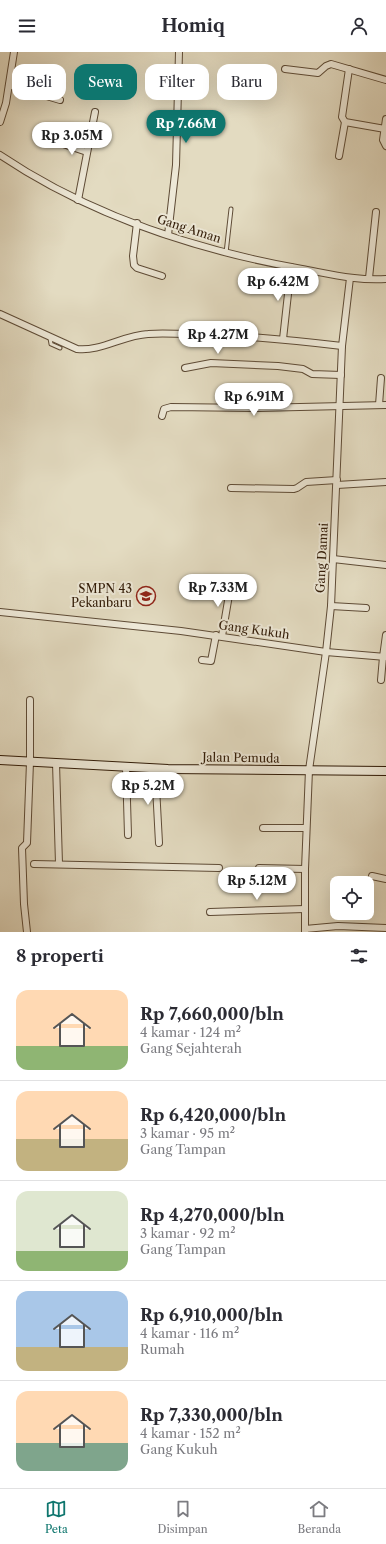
<!DOCTYPE html>
<html lang="id">
<meta charset="utf-8">
<style>
:root{--surface:#fff;--page:#f2f2f3;--text:#2b2b33;--muted:#7c7c81;--line:#e1e1e2;--accent:#0f766e}
body{margin:0;font-family:"Libre Caslon Text",serif;background:var(--page);color:var(--text);height:100vh;display:flex;flex-direction:column;font-size:15px;white-space:nowrap}
*{box-sizing:border-box;margin:0}
p{font-size:13px;color:var(--muted)}
.icon{flex:none;width:22px;height:22px;fill:none;stroke:currentColor;stroke-width:2;stroke-linecap:round;stroke-linejoin:round}
.map{position:relative;height:880px;overflow:hidden}
.details{display:flex;flex-direction:column;background:var(--surface);flex:1}
.details>*{flex:none}
.hud{position:absolute;left:12px;top:12px;width:362px;height:36px;display:flex;gap:8px}
.controls{position:absolute;left:330px;top:824px;display:grid;gap:8px}
.controls a{display:grid;place-items:center;width:44px;height:44px;border-radius:8px;background:var(--surface);box-shadow:0 4px 16px #0002;font-size:20px}
.price{position:absolute;translate:-50% -34px;padding:0 9px;border-radius:14px;background:#fff;color:#222;font-size:13px;line-height:26px;filter:drop-shadow(0 1px 2px #0008)}
.price::after{content:'';position:absolute;left:50%;top:24px;width:12px;height:9px;margin-left:-6px;background:inherit;clip-path:polygon(0 0,100% 0,50% 100%)}
.price.current{background:var(--accent);color:#fff}
ul{padding:0;list-style:none}
li{display:flex;align-items:center;gap:12px;height:100px;padding:0 16px}
li+li{border-top:1px solid var(--line)}
li span{display:grid;place-items:center;flex:none;width:112px;height:80px;border-radius:12px;color:#555}
li>.icon{margin-inline-start:auto}
span .icon{width:48px;height:48px;fill:#fffc;stroke-width:1}
li b{font-size:17px}
h2{display:flex;justify-content:space-between;align-items:center;height:48px;padding:0 16px;font-size:17px}
.pill{padding:0 14px;border-radius:12px;background:var(--surface);box-shadow:0 4px 16px #0002;font-size:14px;line-height:36px}
.pill.current{background:var(--accent);color:#fff}
header{display:flex;justify-content:space-between;align-items:center;height:52px;padding:0 16px;background:var(--surface);font-size:18px;font-weight:700}
.tab-bar{display:flex;justify-content:space-around;align-items:center;height:56px;border-top:1px solid var(--line);background:var(--surface);font-size:11px;color:var(--muted)}
.tab-bar a{display:grid;justify-items:center;gap:2px}
.tab-bar .current{color:var(--accent)}
.map>svg:first-child{display:block}
</style>
<header><svg class="icon" aria-label="menu" viewBox="0 0 24 24"><path d="M4 6h16M4 12h16M4 18h16"/></svg>Homiq<svg class="icon" aria-label="person" viewBox="0 0 24 24"><circle cx="12" cy="8" r="4"/><path d="M4 21q1-7 8-7t8 7"/></svg></header>
<div class="map">
<svg width="386" height="880" viewBox="0 0 386 880">
<rect width="100%" height="100%" fill="#e3dbc1"/>
<filter id="stains"><feTurbulence type="fractalNoise" baseFrequency=".005" numOctaves="4"/><feColorMatrix values="0 0 0 0 .2 0 0 0 0 .09 0 0 0 0 .02 0 0 0 .5 -.17"/></filter>
<radialGradient id="worn" r=".72"><stop offset=".6" stop-color="#630" stop-opacity="0"/><stop offset="1" stop-color="#630" stop-opacity=".3"/></radialGradient>
<g fill="none" stroke-linecap="round" stroke-linejoin="round">
<g stroke="#5e4b36" stroke-width="5">
<g id="lane">
<polyline points="226,201 231,157"/>
<polyline points="50,286 51,292 60,296"/>
</g>
</g>
<g stroke="#5e4b36" stroke-width="8">
<g id="street">
<polyline points="285,17 318,21 326,14 331,12 386,28"/>
<polyline points="349,17 342,65 345,70 385,77"/>
<polyline points="9,33 60,48"/>
<polyline points="386,67 383,88 386,94"/>
<polyline points="0,70 6,51 14,0"/>
<polyline points="63,92 87,100"/>
<path d="M0 103C89 163 196 198 302 217 330 222 358 229 386 227"/>
<polyline points="339,104 345,70"/>
<polyline points="78,148 95,60"/>
<polyline points="137,171 133,204 134,213 137,216 162,224"/>
<polyline points="168,183 176,113 179,0"/>
<polyline points="369,226 376,160"/>
<path d="M0 262 77 297C100 300 124 283 148 282 162 281 176 282 190 282 241 283 292 288 342 294"/>
<polyline points="283,287 291,215"/>
<polyline points="185,316 211,311 278,314 303,317 312,322 341,323"/>
<polyline points="379,353 381,326"/>
<polyline points="162,364 164,357 171,355 257,356 386,353"/>
<polyline points="337,433 386,430"/>
<polyline points="231,436 294,437 297,436 306,430 337,428"/>
<polyline points="333,507 386,513"/>
<polyline points="196,542 229,543 222,584"/>
<polyline points="331,554 366,556"/>
<polyline points="0,560 181,579 326,600 386,605"/>
<polyline points="202,608 211,609 216,583"/>
<polyline points="381,628 383,605 386,583"/>
<polyline points="56,711 59,812"/>
<polyline points="126,715 128,783"/>
<polyline points="155,716 159,791"/>
<polyline points="263,776 306,776"/>
<polyline points="34,812 219,816"/>
<polyline points="259,816 305,817"/>
<polyline points="372,824 386,827"/>
<polyline points="210,860 305,857"/>
<polyline points="305,877 338,874 386,876"/>
<polyline points="27,880 24,852 22,796 27,791 30,710 30,648"/>
<polyline points="305,880 305,817 309,718 326,600 331,554 342,294 350,226"/>
</g>
</g>
<g stroke="#311b07" stroke-width="10">
<polyline id="secondary" points="0,708 168,717 386,719"/>
</g>
<use href="#lane" stroke="#ede8d7" stroke-width="3"/>
<use href="#street" stroke="#ede8d7" stroke-width="6"/>
<use href="#secondary" stroke="#ede8d7" stroke-width="8"/>
</g>
<defs>
<g id="school-ring" transform="scale(1)"><circle r="9.5" fill="#ede8d7" stroke="#8f2418" stroke-width="1.5"/><path d="M0-5L7-2L0 1L-7-2ZM-4 1L0 2.5L4 1V4Q0 6-4 4Z" fill="#8f2418"/></g>
</defs>
<g fill-rule="evenodd">
<use href="#school-ring" x="146" y="544"/>
</g>
<g text-anchor="middle" stroke-width="4" stroke-linejoin="round" paint-order="stroke">
<g font-size="12" fill="#311b07" stroke="#ede8d7">
<text transform="translate(189 177) rotate(18)" y="4">Gang Aman</text>
<text transform="translate(322 506) rotate(-87)" y="4">Gang Damai</text>
<text transform="translate(254 578) rotate(8)" y="4">Gang Kukuh</text>
<text transform="translate(241 706) rotate(1)" y="4">Jalan Pemuda</text>
</g>
<g font-size="12" fill="#311b07" stroke="#ede8d7" text-anchor="end">
<text x="132" y="541">SMPN 43<tspan x="132" dy="14">Pekanbaru</tspan></text>
</g>
</g>
<rect width="100%" height="100%" filter="url(#stains)"/>
<rect width="100%" height="100%" fill="url(#worn)"/>
</svg>
<div class="controls">
<a><svg class="icon" aria-label="locate" viewBox="0 0 24 24"><circle cx="12" cy="12" r="6"/><path d="M12 2v4M12 18v4M2 12h4M18 12h4"/></svg></a>
</div>
<b class="price current" style="left:186px;top:92px">Rp 7.66M</b>
<b class="price" style="left:72px;top:104px">Rp 3.05M</b>
<b class="price" style="left:278px;top:250px">Rp 6.42M</b>
<b class="price" style="left:218px;top:303px">Rp 4.27M</b>
<b class="price" style="left:254px;top:365px">Rp 6.91M</b>
<b class="price" style="left:218px;top:556px">Rp 7.33M</b>
<b class="price" style="left:148px;top:754px">Rp 5.2M</b>
<b class="price" style="left:257px;top:849px">Rp 5.12M</b>
<div class="hud">
<a class="pill">Beli</a>
<a class="pill current">Sewa</a>
<a class="pill">Filter</a>
<a class="pill">Baru</a>
</div>
</div>
<section class="details">
<h2>8 properti<svg class="icon" aria-label="filters" viewBox="0 0 24 24"><path d="M4 7h16M4 17h16"/><circle cx="9" cy="7" r="2"/><circle cx="15" cy="17" r="2"/></svg></h2>
<ul>
<li><span style="background:linear-gradient(#ffd9b3 70%,#8fb573 0)"><svg class="icon" aria-label="home" viewBox="0 0 24 24"><path d="M3 11l9-7 9 7M6 9v11h12V9"/></svg></span><div><b>Rp 7,660,000/bln</b><p>4 kamar · 124 m²</p><p>Gang Sejahterah</p></div></li>
<li><span style="background:linear-gradient(#ffd9b3 60%,#c2b280 0)"><svg class="icon" aria-label="home" viewBox="0 0 24 24"><path d="M3 11l9-7 9 7M6 9v11h12V9"/></svg></span><div><b>Rp 6,420,000/bln</b><p>3 kamar · 95 m²</p><p>Gang Tampan</p></div></li>
<li><span style="background:linear-gradient(#dfe7d0 75%,#8fb573 0)"><svg class="icon" aria-label="home" viewBox="0 0 24 24"><path d="M3 11l9-7 9 7M6 9v11h12V9"/></svg></span><div><b>Rp 4,270,000/bln</b><p>3 kamar · 92 m²</p><p>Gang Tampan</p></div></li>
<li><span style="background:linear-gradient(#a9c7e8 70%,#c2b280 0)"><svg class="icon" aria-label="home" viewBox="0 0 24 24"><path d="M3 11l9-7 9 7M6 9v11h12V9"/></svg></span><div><b>Rp 6,910,000/bln</b><p>4 kamar · 116 m²</p><p>Rumah</p></div></li>
<li><span style="background:linear-gradient(#ffd9b3 65%,#7fa58c 0)"><svg class="icon" aria-label="home" viewBox="0 0 24 24"><path d="M3 11l9-7 9 7M6 9v11h12V9"/></svg></span><div><b>Rp 7,330,000/bln</b><p>4 kamar · 152 m²</p><p>Gang Kukuh</p></div></li>
</ul>
</section>
<nav class="tab-bar">
<a class="current"><svg class="icon" aria-label="map" viewBox="0 0 24 24"><path d="M3 6l6-2 6 2 6-2v14l-6 2-6-2-6 2zM9 4v14M15 6v14"/></svg>Peta</a>
<a><svg class="icon" aria-label="saved" viewBox="0 0 24 24"><path d="M7 4h10v16l-5-4-5 4z"/></svg>Disimpan</a>
<a><svg class="icon" aria-label="home" viewBox="0 0 24 24"><path d="M3 11l9-7 9 7M6 9v11h12V9"/></svg>Beranda</a>
</nav>
